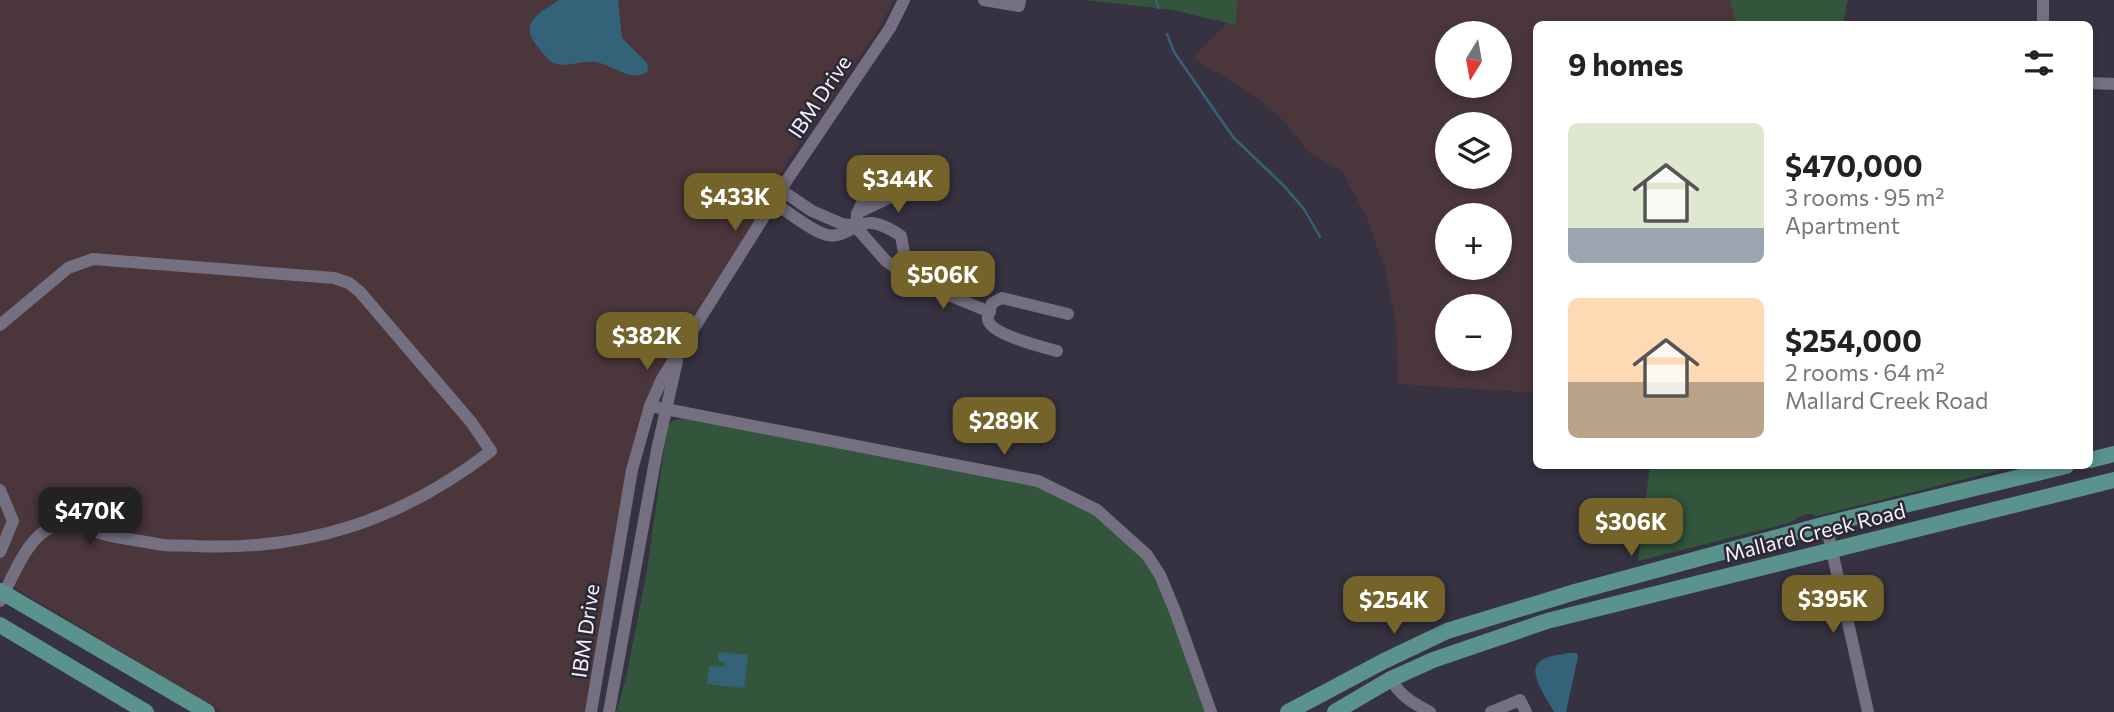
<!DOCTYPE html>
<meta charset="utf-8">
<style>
:root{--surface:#fff;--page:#f2f2f2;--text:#222;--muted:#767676;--accent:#74642a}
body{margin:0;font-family:Commissioner,sans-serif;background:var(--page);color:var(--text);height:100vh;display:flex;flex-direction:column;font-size:26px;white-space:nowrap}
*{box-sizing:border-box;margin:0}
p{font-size:23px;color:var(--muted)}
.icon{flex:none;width:38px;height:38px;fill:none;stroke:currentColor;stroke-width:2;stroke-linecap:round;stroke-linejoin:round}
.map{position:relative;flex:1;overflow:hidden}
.details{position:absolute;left:1533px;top:21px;width:560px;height:448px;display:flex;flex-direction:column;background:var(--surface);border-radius:10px;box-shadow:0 4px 10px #0003}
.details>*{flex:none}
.needle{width:46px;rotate:191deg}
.fabs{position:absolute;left:1435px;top:21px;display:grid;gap:14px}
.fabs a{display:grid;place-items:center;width:77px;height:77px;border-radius:50%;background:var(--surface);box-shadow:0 4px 10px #0003;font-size:35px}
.price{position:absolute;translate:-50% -60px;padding:0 16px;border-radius:14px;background:var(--accent);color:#fff;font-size:23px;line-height:46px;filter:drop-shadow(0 2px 4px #0008)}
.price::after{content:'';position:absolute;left:50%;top:42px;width:21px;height:16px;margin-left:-10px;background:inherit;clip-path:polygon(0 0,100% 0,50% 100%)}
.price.selected{background:#222;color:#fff}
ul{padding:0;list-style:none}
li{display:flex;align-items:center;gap:21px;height:175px;padding:0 35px}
li span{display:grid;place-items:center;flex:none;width:196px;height:140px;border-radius:10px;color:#555}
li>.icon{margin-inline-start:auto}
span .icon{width:84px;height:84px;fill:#fffc;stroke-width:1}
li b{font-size:30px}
h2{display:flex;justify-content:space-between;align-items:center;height:84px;padding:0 35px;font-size:30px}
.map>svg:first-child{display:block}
</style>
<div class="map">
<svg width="2114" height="712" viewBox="0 0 2114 712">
<rect width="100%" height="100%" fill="#363241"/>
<g fill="#4a363b" fill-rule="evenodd">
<polygon points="0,0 894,0 880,27 787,163 754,221 689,323 653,392 629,459 612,550 586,712 221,712 0,579"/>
<path d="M1227 0H1848L1832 24H1536V393L1398 384 1396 324 1385 269 1367 218 1342 171 1312 155 1282 119 1256 97 1193 58 1225 24ZM1447 33H1500V86H1447ZM1447 124H1500V177H1447ZM1447 215H1500V268H1447ZM1447 306H1500V359H1447Z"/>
</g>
<g fill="#32553c">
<polygon points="1086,0 1237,0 1236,25 1173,10"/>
<polygon points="1730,0 1848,0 1843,24 1736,24"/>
<polygon points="685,418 1035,485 1079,503 1134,546 1158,580 1208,712 616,712 626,678 647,571 667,427 672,421"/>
<path d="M1650 466H2000L1997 471 1817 516C1806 511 1799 517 1789 523L1638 561Z"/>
</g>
<g fill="#346379">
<path d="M559 0H618L622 38 646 62 648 66 647 72C630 83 612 64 595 62 579 60 567 69 551 62 520 29 523 22 559 0Z"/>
<polygon points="719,652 748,655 744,688 707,684 709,666 724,667 725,662 718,661"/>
<path d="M1567 653H1577L1578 657 1566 712H1554C1548 700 1526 672 1540 661 1546 656 1559 655 1567 653Z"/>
</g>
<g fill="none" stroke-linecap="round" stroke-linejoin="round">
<g stroke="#346379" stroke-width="2.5">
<polyline points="1156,0 1158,8"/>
<polyline points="1167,34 1174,52 1233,137 1284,186 1304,209 1320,237"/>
</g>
<g stroke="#747081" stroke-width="12">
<polyline points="984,0 1019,6 1020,0"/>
<polyline points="2043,0 2043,24"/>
<polyline points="2090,83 2114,84"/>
<polyline points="781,190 812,211 842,224 855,226 886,261 917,282 990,312"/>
<path d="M774 203C789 212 811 231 827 235 842 239 855 223 870 223 881 223 892 230 901 236L906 264 911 278"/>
<polyline points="857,213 899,193 910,185"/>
<path d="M855 226C862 185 875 195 903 174"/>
<path d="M0 325 68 268 93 259 334 278 349 283 360 292 471 422 491 451C401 520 308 551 195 546 184 545 174 546 163 545 146 542 128 539 111 536 92 533 75 520 55 526 28 534 13 577 0 601"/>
<path d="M1057 351C1043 347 989 334 988 319 987 315 991 308 992 303L1002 298 1068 314"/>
<polyline points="650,406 1038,481 1097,510 1147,555 1160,575 1175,611 1211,712"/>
<polyline points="0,490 13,521 0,552"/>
<polyline points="1826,524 1868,712"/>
<path d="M1391 679C1400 696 1413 703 1430 712"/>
<polyline points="591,712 632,470 650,406 662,379 787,180 890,28 904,0"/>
<polyline points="609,712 657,450 677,361"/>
<polyline points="1491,712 1520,700 1526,712"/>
</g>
<g stroke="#5a928d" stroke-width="16">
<polyline points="2090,460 2114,454"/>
<polyline points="0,591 207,712"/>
<polyline points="0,625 146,712"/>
<polyline points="1288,712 1384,661 1447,631 1575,592 1826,524 2066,466"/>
<polyline points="1335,712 1391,679 1433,660 1547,621 2114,480"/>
</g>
</g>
<g text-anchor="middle" stroke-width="5" stroke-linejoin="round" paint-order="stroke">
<g font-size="21" fill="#f5f3fc" stroke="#2c2836">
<text transform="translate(820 97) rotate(-56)" y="7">IBM Drive</text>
<text transform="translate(1815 533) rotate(-14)" y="7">Mallard Creek Road</text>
<text transform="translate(586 631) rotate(-82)" y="7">IBM Drive</text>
</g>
</g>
</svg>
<div class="fabs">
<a><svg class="needle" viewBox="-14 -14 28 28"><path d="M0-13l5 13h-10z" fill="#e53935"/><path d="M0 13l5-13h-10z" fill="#767676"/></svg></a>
<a><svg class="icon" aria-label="layers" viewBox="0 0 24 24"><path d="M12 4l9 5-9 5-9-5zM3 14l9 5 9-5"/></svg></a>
<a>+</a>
<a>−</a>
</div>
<b class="price" style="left:898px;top:215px">$344K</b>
<b class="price" style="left:735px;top:233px">$433K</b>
<b class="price" style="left:943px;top:311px">$506K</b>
<b class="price" style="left:647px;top:372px">$382K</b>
<b class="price" style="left:1004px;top:457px">$289K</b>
<b class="price selected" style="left:90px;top:547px">$470K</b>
<b class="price" style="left:1631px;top:558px">$306K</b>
<b class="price" style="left:1833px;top:635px">$395K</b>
<b class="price" style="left:1394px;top:636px">$254K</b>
<section class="details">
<h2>9 homes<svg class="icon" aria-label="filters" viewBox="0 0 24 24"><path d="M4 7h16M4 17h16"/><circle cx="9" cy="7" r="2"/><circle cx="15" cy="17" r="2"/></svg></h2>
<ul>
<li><span style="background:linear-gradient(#dfe7d0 75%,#9aa5b1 0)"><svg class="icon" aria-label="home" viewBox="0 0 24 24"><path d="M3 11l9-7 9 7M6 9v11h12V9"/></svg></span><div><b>$470,000</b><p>3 rooms · 95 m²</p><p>Apartment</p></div></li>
<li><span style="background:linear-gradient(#ffd9b3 60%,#b9a48a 0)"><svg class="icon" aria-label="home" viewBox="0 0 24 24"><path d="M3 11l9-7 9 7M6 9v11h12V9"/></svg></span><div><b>$254,000</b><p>2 rooms · 64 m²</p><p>Mallard Creek Road</p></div></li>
</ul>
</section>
</div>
